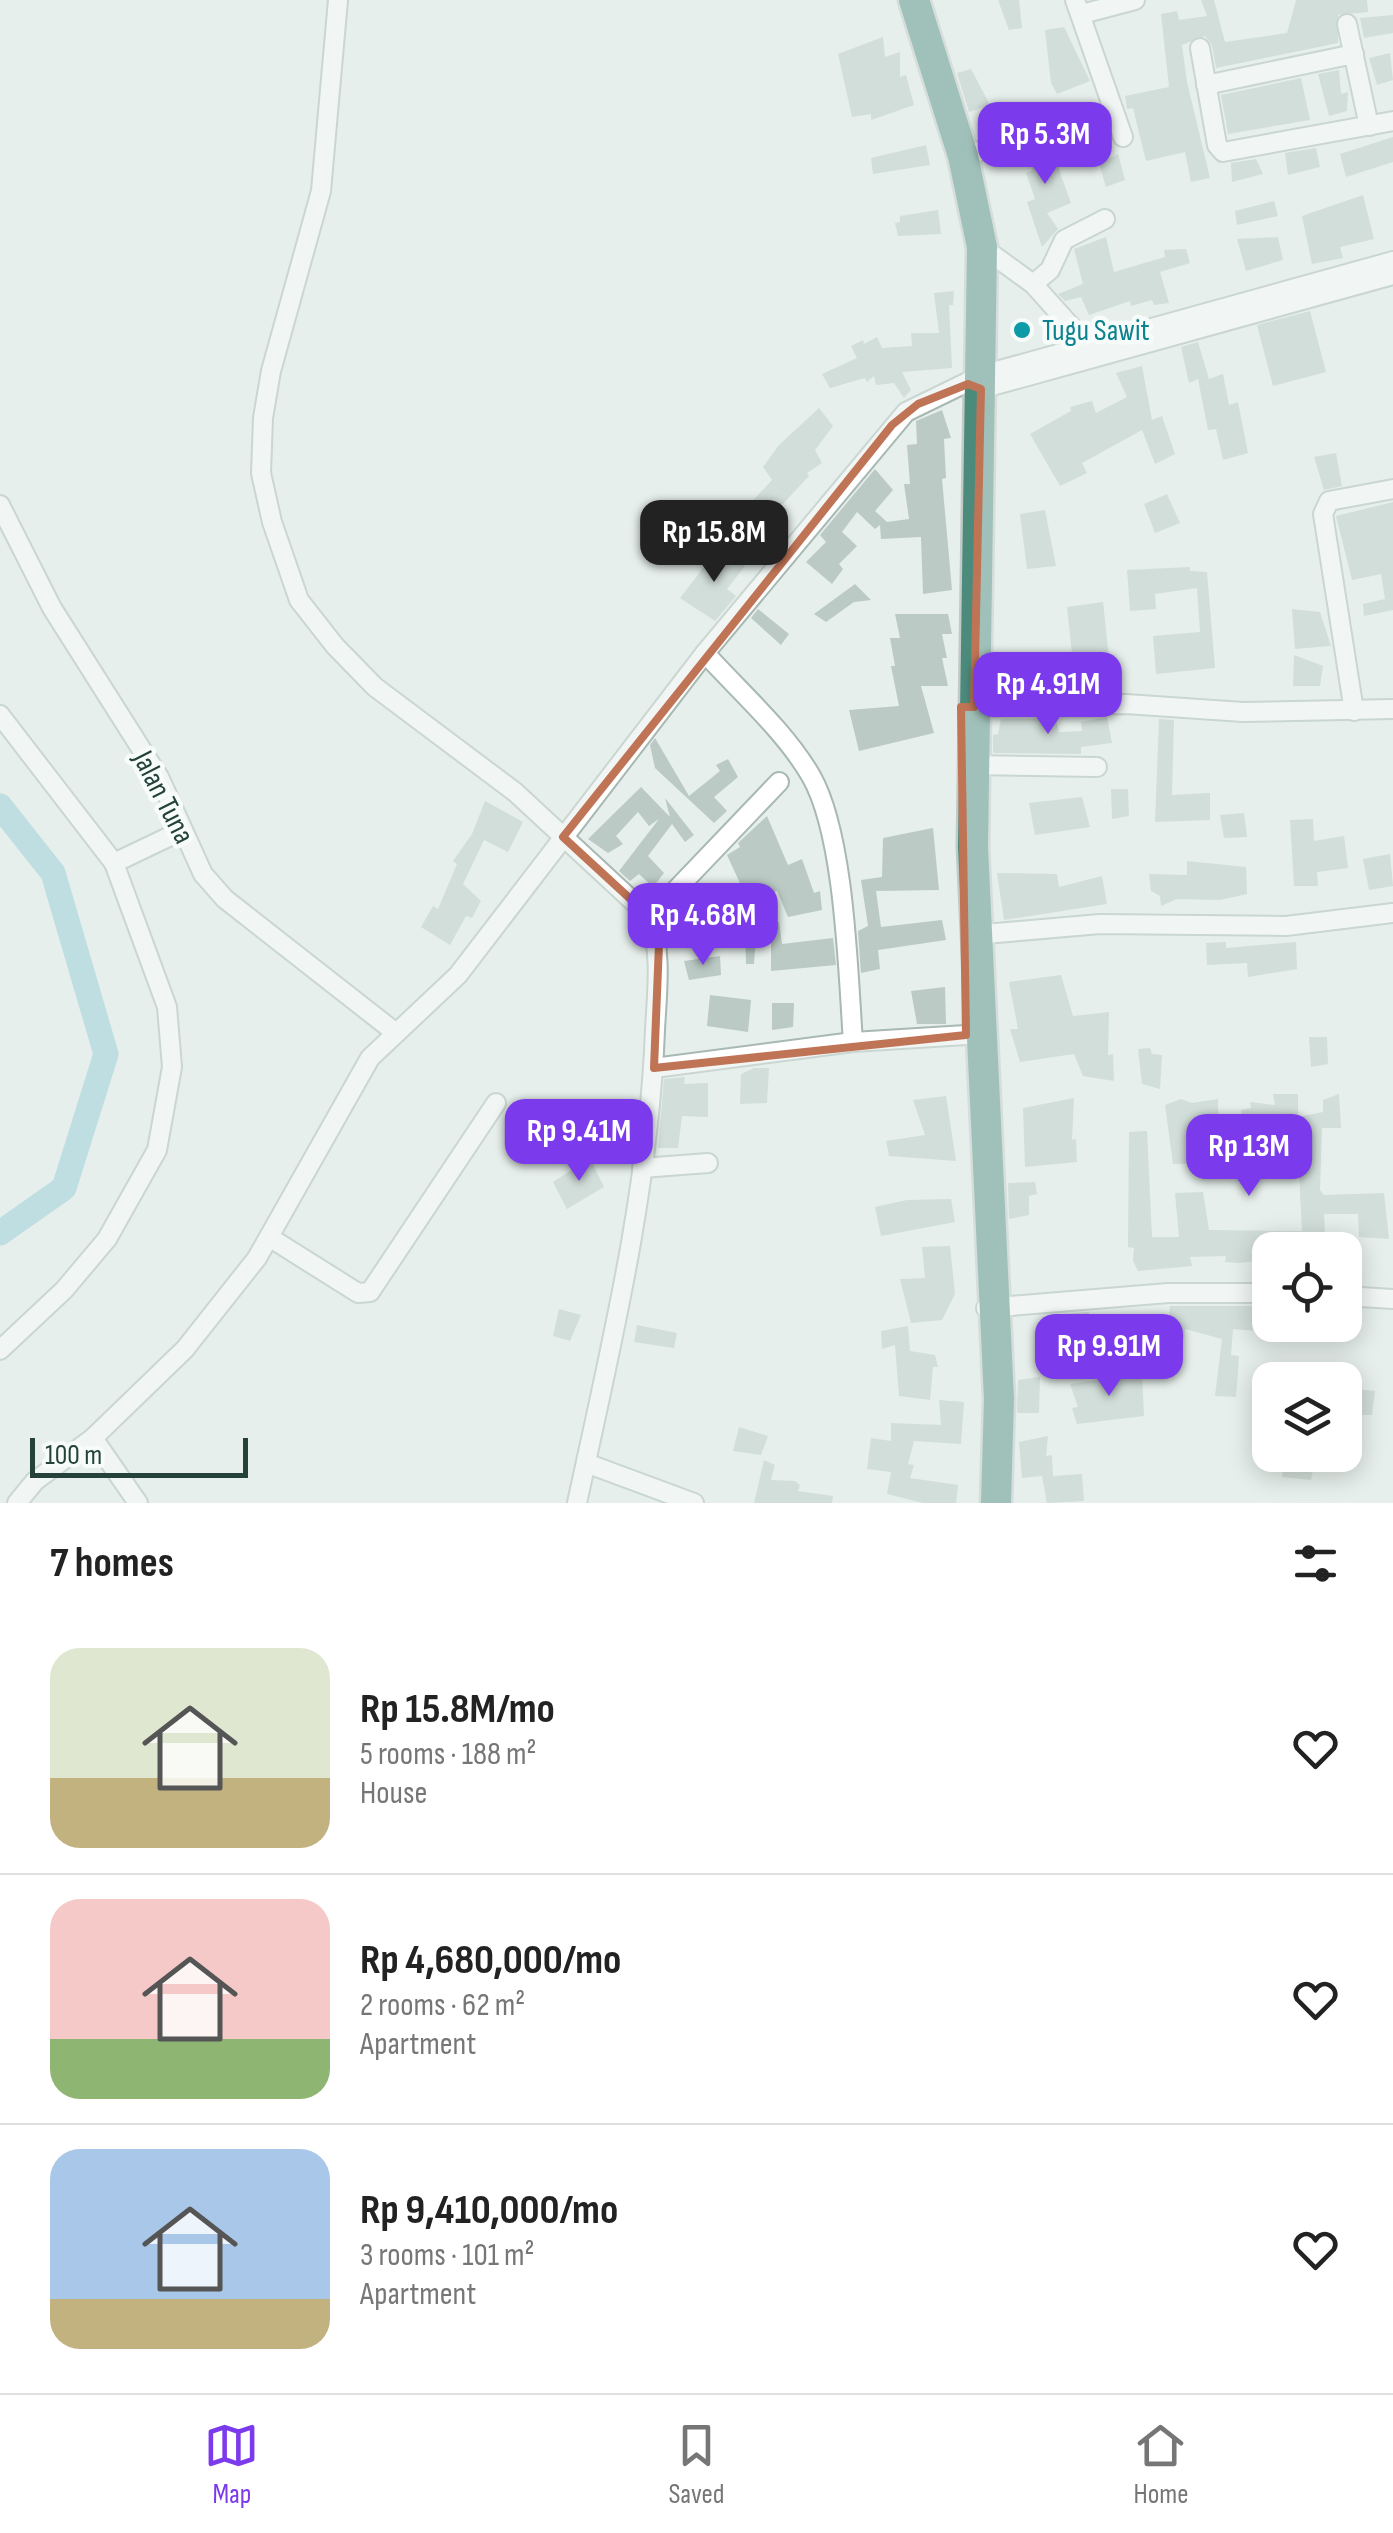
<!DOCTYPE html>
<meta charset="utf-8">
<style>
:root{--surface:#fff;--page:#f6f6f6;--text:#222;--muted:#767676;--line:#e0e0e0;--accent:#7c3aed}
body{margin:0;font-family:"Sofia Sans Condensed",sans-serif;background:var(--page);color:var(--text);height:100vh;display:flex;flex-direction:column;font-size:38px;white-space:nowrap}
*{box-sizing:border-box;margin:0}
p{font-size:32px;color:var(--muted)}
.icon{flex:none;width:55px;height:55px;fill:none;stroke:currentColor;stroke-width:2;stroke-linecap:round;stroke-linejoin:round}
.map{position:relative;height:1503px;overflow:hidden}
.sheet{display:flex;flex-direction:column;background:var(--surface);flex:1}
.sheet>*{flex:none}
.tools{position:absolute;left:1252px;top:1232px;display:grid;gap:20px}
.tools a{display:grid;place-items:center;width:110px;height:110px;border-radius:20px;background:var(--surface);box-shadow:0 5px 25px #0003;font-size:50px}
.scale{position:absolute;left:30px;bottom:25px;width:218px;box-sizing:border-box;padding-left:10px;border:5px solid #24423a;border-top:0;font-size:28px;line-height:35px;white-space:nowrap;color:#24423a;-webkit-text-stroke:8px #f7fbf9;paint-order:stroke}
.price{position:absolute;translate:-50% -85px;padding:0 22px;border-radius:20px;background:var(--accent);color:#fff;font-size:32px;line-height:65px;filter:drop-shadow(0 2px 5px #0008)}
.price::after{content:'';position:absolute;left:50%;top:60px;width:30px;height:22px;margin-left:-15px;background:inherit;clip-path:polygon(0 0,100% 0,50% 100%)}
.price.active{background:#222;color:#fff}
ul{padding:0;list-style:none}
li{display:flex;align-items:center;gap:30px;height:250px;padding:0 50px}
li+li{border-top:2px solid var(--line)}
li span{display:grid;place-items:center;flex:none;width:280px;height:200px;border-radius:30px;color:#555}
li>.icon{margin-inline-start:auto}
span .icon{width:120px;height:120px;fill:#fffc;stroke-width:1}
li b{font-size:42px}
h2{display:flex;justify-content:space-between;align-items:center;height:120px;padding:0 50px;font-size:42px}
.menu{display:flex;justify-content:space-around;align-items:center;height:140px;border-top:2px solid var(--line);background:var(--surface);font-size:28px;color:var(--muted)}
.menu a{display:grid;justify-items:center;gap:5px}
.menu .active{color:var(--accent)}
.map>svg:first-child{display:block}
</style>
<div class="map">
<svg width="1393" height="1503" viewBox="0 0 1393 1503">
<rect width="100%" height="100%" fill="#e6efeb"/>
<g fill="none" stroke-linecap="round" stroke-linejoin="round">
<polyline stroke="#8ec9d4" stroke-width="25" points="0,806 53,873 106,1054 64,1188 0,1233"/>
</g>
<g fill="#bbcac4">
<polygon points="998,0 1019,0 1022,28 1009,30"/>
<polygon points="1201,0 1214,0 1225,42 1287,33 1296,0 1367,0 1368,12 1338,15 1338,43 1216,68 1212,45 1205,36 1182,45 1187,82 1210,178 1191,182 1185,152 1146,161 1133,108 1127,109 1125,96 1169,87 1161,14 1177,11 1179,20 1207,16"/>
<polygon points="1393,15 1393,33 1364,38 1360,18"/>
<polygon points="1064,27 1090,81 1057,94 1051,83 1045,30"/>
<polygon points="883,37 885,57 900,52 900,77 906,75 914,105 871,120 871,114 852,117 838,54"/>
<polygon points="1390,53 1393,80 1377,85 1369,58"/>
<polygon points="971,69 990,105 969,112 957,73"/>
<polygon points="1339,70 1341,94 1348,92 1347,111 1329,116 1318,74"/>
<polygon points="1301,78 1310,120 1228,134 1221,95"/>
<polygon points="1045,131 1071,203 1047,213 1058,229 1042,247 1027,202 1035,199 1026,173 1033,170 1024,151"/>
<polygon points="1393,137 1393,162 1346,177 1340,154"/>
<polygon points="926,145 930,165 873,174 871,158"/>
<polygon points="1316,148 1320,167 1288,175 1285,153"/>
<polygon points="1118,154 1125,180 1106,187 1099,164"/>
<polygon points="1256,159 1263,174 1232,182 1231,163"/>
<polygon points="1363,195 1374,239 1340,247 1343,258 1312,264 1302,216"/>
<polygon points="1274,201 1278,216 1237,225 1235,211"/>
<polygon points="938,210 941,234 898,236 895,223 900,222 900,216"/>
<polygon points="1106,237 1114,272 1165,257 1164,250 1186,249 1190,263 1160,272 1169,303 1154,305 1152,300 1131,306 1130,301 1089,315 1081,297 1065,301 1058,294 1083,284 1074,249"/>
<polygon points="1278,237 1283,260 1246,271 1237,239"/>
<polygon points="954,291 953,305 949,305 952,368 902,372 911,390 904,398 894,383 876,385 874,376 867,382 865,378 830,388 822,374 857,358 851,346 863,340 864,344 877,337 882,348 912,346 911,333 939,333 934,293"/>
<polygon points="1310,311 1326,372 1273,386 1257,325"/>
<polygon points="1198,342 1209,379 1223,374 1229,405 1238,402 1248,453 1223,460 1216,429 1208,430 1198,379 1189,383 1181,347"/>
<polygon points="1142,366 1152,420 1162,416 1175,454 1155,464 1142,430 1082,463 1087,473 1060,486 1030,434 1071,411 1070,407 1092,401 1096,413 1127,397 1116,373"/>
<polygon points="819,408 833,426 815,450 822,463 807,473 809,476 782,505 788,510 771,532 745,509 772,480 763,467 779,445"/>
<polygon points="942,410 951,438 944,439 946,478 942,479 952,590 923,594 921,537 881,539 880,525 875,529 857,512 842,532 857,546 839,564 843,569 832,584 806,562 826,542 820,535 875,469 893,490 875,511 887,522 909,519 904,484 910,484 907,445 917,444 916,421"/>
<polygon points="1336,453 1342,486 1324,490 1314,457"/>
<polygon points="1167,494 1180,523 1155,533 1144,504"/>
<polygon points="1393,502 1393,610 1364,616 1363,604 1385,599 1381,574 1352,580 1336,516"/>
<polygon points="1045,510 1056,566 1027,569 1020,514"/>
<polygon points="720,546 745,566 727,589 736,596 715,621 680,598"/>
<polygon points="1190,567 1190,571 1207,572 1215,668 1156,674 1153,636 1200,632 1197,588 1155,594 1156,609 1130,611 1127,570"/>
<polygon points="855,584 871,600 854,602 826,622 814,614"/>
<polygon points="1103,602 1111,676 1075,681 1067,607"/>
<polygon points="758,609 789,634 781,645 751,618"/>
<polygon points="1292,609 1320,612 1331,646 1295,649"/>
<polygon points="895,614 948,614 952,634 942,634 947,658 942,658 948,686 921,686 934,733 859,751 849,710 899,706 891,666 895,666 890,638 900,638"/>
<polygon points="1294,655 1323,666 1320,686 1293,686"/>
<polygon points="1107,717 1112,743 1081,747 1081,754 993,753 993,735 998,734 1001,719 1056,718 1059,732 1082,731 1081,722"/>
<polygon points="1159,719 1174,720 1172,795 1210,793 1210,820 1155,822"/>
<polygon points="655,738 689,796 720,771 716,765 728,759 738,777 714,797 727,811 714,823 655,768 650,745"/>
<polygon points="641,787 670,817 665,798 694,835 685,842 672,824 648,856 664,873 653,887 639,874 630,881 619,871 659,819 649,826 638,812 616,836 623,844 608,853 588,839"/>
<polygon points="1111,789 1128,789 1129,816 1112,819"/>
<polygon points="1082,797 1090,827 1035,835 1029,803"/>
<polygon points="485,801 523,822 508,852 484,840 463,884 481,901 472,918 466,916 450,945 421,927 433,906 438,909 457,864 453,861 472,834"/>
<polygon points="1244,813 1247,837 1224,838 1220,815"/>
<polygon points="767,816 788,865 802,859 814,893 820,891 822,910 788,917 777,891 760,897 763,922 779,922 782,944 833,938 836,965 771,971 771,924 763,926 764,936 756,936 754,964 746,964 745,930 728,934 726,914 744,918 742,907 750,905 727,855 740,847 738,843"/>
<polygon points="1313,819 1314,841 1344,836 1348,868 1317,872 1318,886 1294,886 1290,820"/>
<polygon points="933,828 939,890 876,891 881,927 942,920 946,940 878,950 880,969 861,973 858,931 868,926 861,880 882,877 883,838"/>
<polygon points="1390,854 1393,886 1369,890 1363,859"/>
<polygon points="1187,861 1246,867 1247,894 1220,900 1177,899 1161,906 1160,896 1151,891 1149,874 1187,875"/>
<polygon points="997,873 1057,874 1059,887 1102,876 1107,904 1004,920"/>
<polygon points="1226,942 1226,948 1296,942 1297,969 1248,977 1247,963 1207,965 1206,943"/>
<polygon points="720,956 721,975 689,980 684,961"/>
<polygon points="1061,975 1073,1016 1109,1012 1108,1055 1113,1054 1114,1081 1083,1076 1074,1054 1020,1062 1010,1029 1018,1029 1009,982"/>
<polygon points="945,987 946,1024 917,1024 911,991"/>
<polygon points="710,995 751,1000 748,1032 707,1026"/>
<polygon points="772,1003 794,1003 793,1027 772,1030"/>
<polygon points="1309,1037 1327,1037 1328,1064 1311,1067"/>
<polygon points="1150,1048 1152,1054 1162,1055 1160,1089 1142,1084 1138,1049"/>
<polygon points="754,1068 769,1068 767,1103 740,1104 741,1074"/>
<polygon points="685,1077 684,1084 708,1083 708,1117 682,1116 678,1148 658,1148 664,1079"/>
<polygon points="1273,1094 1298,1094 1298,1117 1323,1112 1323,1100 1339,1094 1341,1128 1322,1128 1320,1190 1324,1195 1384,1193 1389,1239 1359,1237 1358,1214 1324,1214 1326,1250 1270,1250 1270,1259 1240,1263 1225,1262 1226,1256 1190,1257 1192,1266 1138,1271 1133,1261 1134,1248 1128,1247 1129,1132 1147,1131 1152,1237 1179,1237 1175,1193 1203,1192 1209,1230 1302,1231 1297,1135 1279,1137 1278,1129 1246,1134 1241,1110 1251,1108 1250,1102 1275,1105"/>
<polygon points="946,1096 956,1161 889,1156 886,1141 925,1135 913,1100"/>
<polygon points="1074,1098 1072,1140 1076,1139 1077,1162 1025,1167 1023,1108"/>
<polygon points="1181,1099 1192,1103 1218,1099 1219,1163 1173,1164 1165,1105"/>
<polygon points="590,1158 604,1187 567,1209 553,1182"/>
<polygon points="1035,1182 1037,1194 1029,1196 1029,1215 1009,1219 1008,1183"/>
<polygon points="951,1199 955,1222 881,1236 875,1207 907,1200"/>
<polygon points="950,1246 955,1294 942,1320 911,1323 900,1279 925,1278 922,1247"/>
<polygon points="1170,1306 1262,1306 1258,1331 1233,1329 1231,1355 1239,1356 1236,1397 1215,1396 1222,1339 1185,1329 1184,1339 1167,1334"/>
<polygon points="559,1309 581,1315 570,1341 553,1336"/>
<polygon points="1089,1312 1091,1340 1053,1342 1051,1315"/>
<polygon points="637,1325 677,1333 674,1348 634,1342"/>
<polygon points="908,1326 910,1351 935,1355 938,1367 933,1367 930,1400 899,1396 895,1345 882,1349 881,1331"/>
<polygon points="1142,1373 1144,1416 1077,1424 1072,1408 1078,1407 1070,1384"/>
<polygon points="1040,1377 1039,1413 1017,1413 1018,1380"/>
<polygon points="1345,1388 1375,1391 1372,1415 1345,1415"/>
<polygon points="939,1400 964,1402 961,1444 914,1441 908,1464 914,1465 910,1478 958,1485 956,1503 923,1503 887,1494 891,1472 867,1469 871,1438 891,1441 891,1423 941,1425"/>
<polygon points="739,1427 768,1436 761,1455 733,1451"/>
<polygon points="1048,1436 1046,1456 1052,1455 1053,1476 1082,1474 1084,1501 1047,1503 1042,1476 1022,1478 1019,1442"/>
<polygon points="1285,1455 1300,1455 1299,1462 1314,1465 1311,1480 1282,1477"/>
<polygon points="764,1460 775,1465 771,1480 795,1481 800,1485 798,1491 833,1496 832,1503 754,1503"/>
</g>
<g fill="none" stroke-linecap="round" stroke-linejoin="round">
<g stroke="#a8b8b2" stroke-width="22">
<g id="minor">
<path d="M338 0 321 191 271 371 263 418 261 473 272 522 299 600 335 646 375 687 515 792 650 917C662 954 657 991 655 1030 649 1190 611 1346 577 1503"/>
<polyline points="1075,0 1123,137"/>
<polyline points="1082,14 1135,0"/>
<polyline points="1347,24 1369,126"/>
<polyline points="1200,48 1217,145 1223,152 1393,121"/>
<polyline points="1206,85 1354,54"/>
<polyline points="963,156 1025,138"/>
<polyline points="982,247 1033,284 1094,352"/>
<polyline points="1033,284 1050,270 1064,240 1105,219"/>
<polyline points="973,386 981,389 1393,275"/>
<polyline points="0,505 52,608 159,777 203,874 225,899 396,1033"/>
<path d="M705 653C739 691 785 731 811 776 845 835 848 973 853 1042"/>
<polyline points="969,707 1126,704 1243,712 1393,709"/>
<polyline points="1354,711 1323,514 1329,501 1393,489"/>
<polyline points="0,715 114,863 167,1007 172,1067 157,1150 107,1239 64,1290 0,1350"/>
<polyline points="973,765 1097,767"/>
<polyline points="114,863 181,831"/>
<polyline points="650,917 779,782"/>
<polyline points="974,935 1100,924 1286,926 1393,913"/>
<polyline points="654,1068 853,1042 966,1035"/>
<polyline points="642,1168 708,1163"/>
<polyline points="269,1237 358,1293 370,1292 496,1103"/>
<polyline points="1345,1296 1393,1299"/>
<polyline points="986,1308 1168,1293 1270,1293"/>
<polyline points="93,1438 138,1503"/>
<polyline points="586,1463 694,1503"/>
<polyline points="17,1503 35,1481 93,1438 185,1349 257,1258 370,1058 458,975 705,653 906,412 982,375 1393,261"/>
</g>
</g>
<g stroke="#c2cac8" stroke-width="35">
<polyline id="trunk" points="914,0 963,156 982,247 973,847 999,1399 996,1503"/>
</g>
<use href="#minor" stroke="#fff" stroke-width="18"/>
<use href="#trunk" stroke="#4c8a7c" stroke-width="30"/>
</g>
<path d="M0 0H1393V1503H0ZM968 384 981 389 974 707H961L966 1035 654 1068 659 944 650 917 563 837 892 425 918 404Z" fill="#e6efeb" fill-opacity=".55" fill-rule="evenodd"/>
<path fill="none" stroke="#c07456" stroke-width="8" stroke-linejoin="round" d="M968 384 981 389 974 707H961L966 1035 654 1068 659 944 650 917 563 837 892 425 918 404Z"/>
<circle fill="#0f9aa8" stroke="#f7fbf9" stroke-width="4" cx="1022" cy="330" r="10"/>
<g text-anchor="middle" stroke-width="9" stroke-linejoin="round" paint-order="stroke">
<g font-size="30" fill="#0d838f" stroke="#f7fbf9" text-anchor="start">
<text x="1042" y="340">Tugu Sawit</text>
</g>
<g font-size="30" fill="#24423a" stroke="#f7fbf9">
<text transform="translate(164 797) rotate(63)" y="10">Jalan Tuna</text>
</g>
</g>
</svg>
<div class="tools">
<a><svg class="icon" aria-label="locate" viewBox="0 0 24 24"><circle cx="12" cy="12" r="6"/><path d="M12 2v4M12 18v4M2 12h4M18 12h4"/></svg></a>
<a><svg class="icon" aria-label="layers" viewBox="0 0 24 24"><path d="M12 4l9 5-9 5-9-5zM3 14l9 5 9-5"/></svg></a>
</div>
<div class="scale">100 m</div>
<b class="price" style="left:1045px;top:187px">Rp 5.3M</b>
<b class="price active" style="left:714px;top:585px">Rp 15.8M</b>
<b class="price" style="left:1048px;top:737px">Rp 4.91M</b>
<b class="price" style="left:703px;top:968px">Rp 4.68M</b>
<b class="price" style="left:579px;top:1184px">Rp 9.41M</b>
<b class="price" style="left:1249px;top:1199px">Rp 13M</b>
<b class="price" style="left:1109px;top:1399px">Rp 9.91M</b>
</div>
<section class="sheet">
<h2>7 homes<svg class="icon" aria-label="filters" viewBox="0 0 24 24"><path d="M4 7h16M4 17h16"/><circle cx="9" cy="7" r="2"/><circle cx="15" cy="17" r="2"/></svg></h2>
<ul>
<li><span style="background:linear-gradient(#dfe7d0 65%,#c2b280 0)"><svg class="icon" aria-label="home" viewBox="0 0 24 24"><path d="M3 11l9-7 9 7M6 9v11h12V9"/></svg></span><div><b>Rp 15.8M/mo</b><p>5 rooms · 188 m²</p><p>House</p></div><svg class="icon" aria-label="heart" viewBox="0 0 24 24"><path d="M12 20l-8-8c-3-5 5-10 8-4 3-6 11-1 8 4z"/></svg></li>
<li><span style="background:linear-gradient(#f6c9c9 70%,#8fb573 0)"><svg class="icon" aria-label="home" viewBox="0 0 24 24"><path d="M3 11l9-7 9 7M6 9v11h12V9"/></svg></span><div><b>Rp 4,680,000/mo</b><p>2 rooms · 62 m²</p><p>Apartment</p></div><svg class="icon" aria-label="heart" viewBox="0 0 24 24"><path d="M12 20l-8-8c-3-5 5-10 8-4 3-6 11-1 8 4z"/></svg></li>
<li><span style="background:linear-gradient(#a9c7e8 75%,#c2b280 0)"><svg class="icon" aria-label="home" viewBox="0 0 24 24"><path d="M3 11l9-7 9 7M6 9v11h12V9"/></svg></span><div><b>Rp 9,410,000/mo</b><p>3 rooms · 101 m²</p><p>Apartment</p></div><svg class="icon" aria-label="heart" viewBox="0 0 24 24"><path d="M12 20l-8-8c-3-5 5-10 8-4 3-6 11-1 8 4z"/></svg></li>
</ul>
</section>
<nav class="menu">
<a class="active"><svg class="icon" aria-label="map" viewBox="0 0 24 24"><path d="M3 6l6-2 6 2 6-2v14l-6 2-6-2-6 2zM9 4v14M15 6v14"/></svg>Map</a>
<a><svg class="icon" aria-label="saved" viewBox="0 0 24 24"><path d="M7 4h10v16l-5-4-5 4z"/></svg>Saved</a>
<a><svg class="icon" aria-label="home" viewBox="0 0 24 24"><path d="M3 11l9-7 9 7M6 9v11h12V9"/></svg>Home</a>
</nav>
